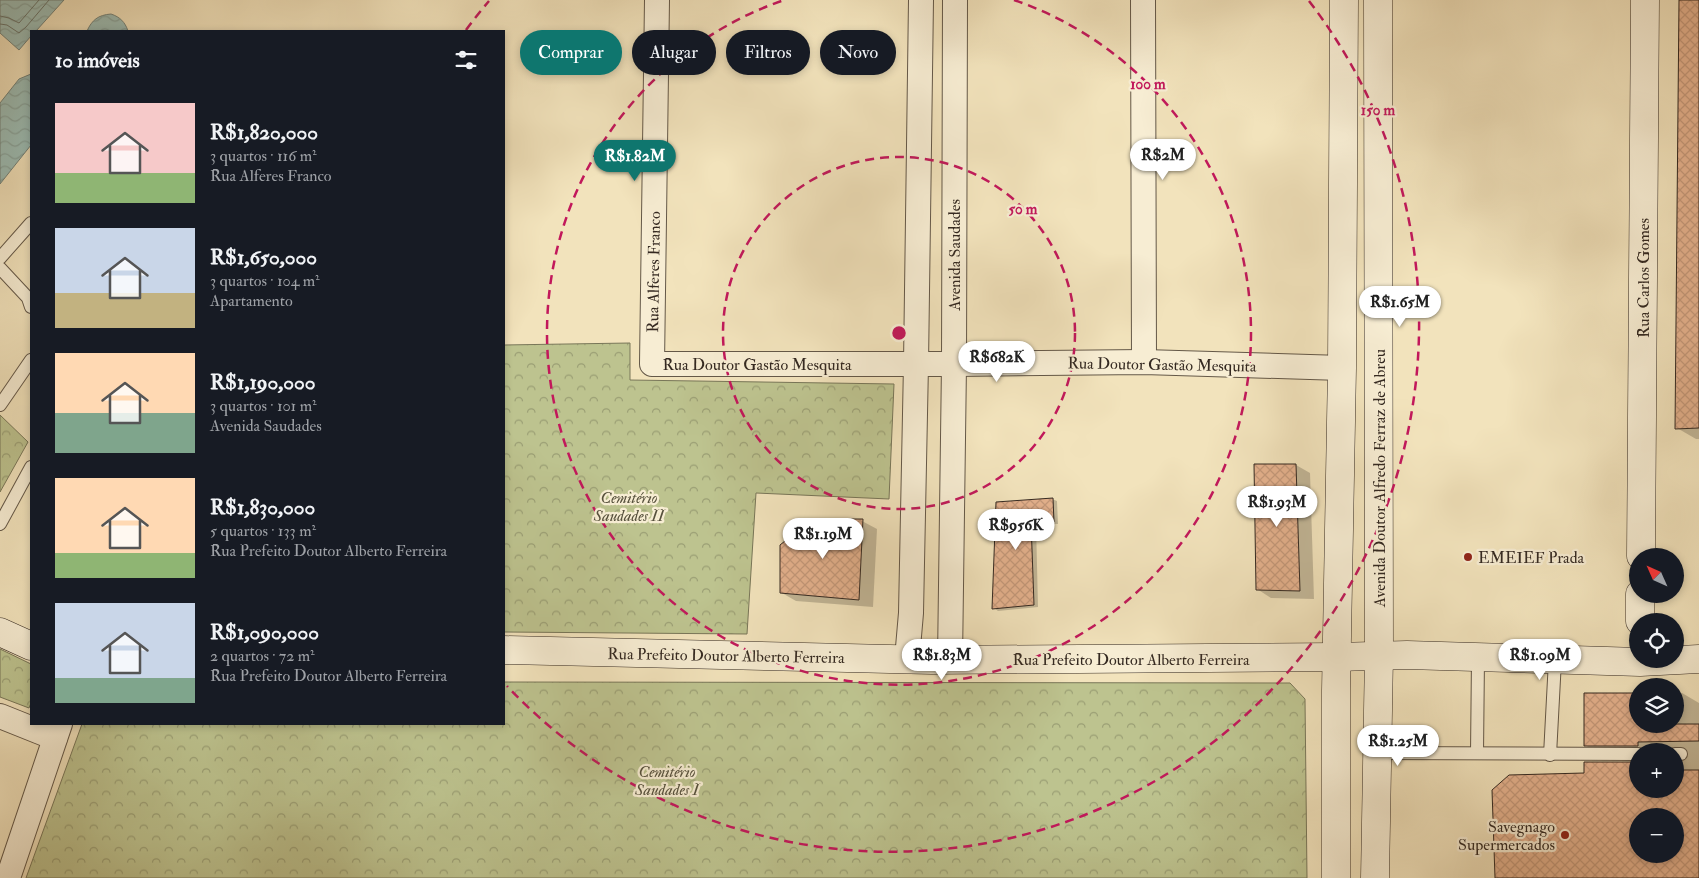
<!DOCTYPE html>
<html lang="pt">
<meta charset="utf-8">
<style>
:root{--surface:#171b24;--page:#242831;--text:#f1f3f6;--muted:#9ea1a6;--accent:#0f766e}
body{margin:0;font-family:"IM FELL Double Pica",serif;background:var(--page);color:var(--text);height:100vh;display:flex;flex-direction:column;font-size:19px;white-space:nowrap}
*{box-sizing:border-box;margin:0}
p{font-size:16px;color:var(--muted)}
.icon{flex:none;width:28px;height:28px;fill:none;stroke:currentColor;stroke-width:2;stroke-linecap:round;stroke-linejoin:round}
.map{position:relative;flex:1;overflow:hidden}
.drawer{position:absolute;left:30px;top:30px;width:475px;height:695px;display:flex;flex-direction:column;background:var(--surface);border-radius:0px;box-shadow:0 2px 8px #0003}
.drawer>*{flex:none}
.hud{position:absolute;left:520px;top:30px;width:475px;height:45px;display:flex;gap:10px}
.needle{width:32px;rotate:315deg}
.buttons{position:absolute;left:1629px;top:548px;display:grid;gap:10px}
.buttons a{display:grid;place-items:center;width:55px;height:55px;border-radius:50%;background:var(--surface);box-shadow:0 2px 8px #0003;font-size:25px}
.price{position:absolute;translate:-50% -42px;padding:0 11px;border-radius:18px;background:#fff;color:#222;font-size:16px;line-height:32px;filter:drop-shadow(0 1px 2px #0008)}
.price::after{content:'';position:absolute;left:50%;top:30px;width:15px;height:11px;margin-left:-8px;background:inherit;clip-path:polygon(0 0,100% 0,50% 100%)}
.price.active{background:var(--accent);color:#fff}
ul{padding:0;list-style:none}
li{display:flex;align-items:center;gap:15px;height:125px;padding:0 25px}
li span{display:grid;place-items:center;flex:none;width:140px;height:100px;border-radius:0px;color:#555}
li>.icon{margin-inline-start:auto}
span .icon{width:60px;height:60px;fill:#fffc;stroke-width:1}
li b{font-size:21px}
h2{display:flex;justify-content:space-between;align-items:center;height:60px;padding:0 25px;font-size:21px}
.chip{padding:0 18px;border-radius:22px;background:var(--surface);box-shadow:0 2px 8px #0003;font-size:18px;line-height:45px}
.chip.active{background:var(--accent);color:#fff}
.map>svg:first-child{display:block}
</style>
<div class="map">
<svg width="1699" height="878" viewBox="0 0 1699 878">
<defs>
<pattern id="forest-crowns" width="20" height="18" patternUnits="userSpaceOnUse" patternTransform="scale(1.25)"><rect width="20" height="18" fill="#bdc38f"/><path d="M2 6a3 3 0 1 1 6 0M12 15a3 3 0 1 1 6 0" fill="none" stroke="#9a9e74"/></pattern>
<pattern id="water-waves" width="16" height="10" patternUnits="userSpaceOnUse" patternTransform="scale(1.25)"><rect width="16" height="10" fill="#9cbdb5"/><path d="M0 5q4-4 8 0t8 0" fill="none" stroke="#87a29b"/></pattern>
<pattern id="building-cross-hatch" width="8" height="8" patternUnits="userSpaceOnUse" patternTransform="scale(1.25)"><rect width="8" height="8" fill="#e4b18d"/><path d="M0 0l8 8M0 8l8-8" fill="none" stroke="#c49879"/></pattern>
</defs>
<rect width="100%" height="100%" fill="#f2e3bc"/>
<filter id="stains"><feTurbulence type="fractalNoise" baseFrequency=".004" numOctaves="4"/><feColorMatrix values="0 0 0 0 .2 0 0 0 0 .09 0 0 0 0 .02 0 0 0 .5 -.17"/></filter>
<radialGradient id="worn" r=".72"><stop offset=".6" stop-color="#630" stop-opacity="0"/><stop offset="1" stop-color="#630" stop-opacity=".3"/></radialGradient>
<g fill="url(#forest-crowns)" stroke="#787658">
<polygon points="630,343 630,380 894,384 889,499 756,493 747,634 504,632 504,345"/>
<polygon points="0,415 28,442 0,492"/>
<polygon points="0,649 31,664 31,703 29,708 0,697"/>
<polygon points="504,682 1290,683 1305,699 1307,878 26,878 82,724 504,724"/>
</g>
<g fill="url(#water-waves)" stroke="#72827a">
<polygon points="0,0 64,0 36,31 31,31 31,36 19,50 0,33"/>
<path d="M111 14C120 17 125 22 128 31H87C92 20 98 15 111 14Z"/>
<polygon points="31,74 31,145 0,184 0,103 19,79"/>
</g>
<g fill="#0003" fill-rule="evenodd">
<polygon points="1680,0 1699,0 1699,439 1696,439 1677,428"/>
<polygon points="1296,465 1310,473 1314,599 1271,598 1257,589"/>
<polygon points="1052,499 1057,501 1058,524 1036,523 1038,607 998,611 994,608 997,503"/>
<polygon points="862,521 877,529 873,607 796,601 782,593"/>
<path d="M1675 693H1682L1699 703V878H1496L1638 789H1675V751H1638L1604 756 1585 745 1638 724H1675ZM1638 816H1675V854H1638Z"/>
</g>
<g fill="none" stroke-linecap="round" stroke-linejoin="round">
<g stroke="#68736b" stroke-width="1">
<polyline points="0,16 9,18 19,23 39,0"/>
<polyline points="0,24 7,25 19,33 26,27 49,0"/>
</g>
</g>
<g fill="url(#building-cross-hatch)" stroke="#342921" fill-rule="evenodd">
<polygon points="1679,0 1699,0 1699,428 1675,429"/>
<polygon points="1254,464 1296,464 1300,591 1256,590"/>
<polygon points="1053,498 1054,522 1031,521 1034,605 992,609 996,502"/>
<polygon points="812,519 863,519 859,600 780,593 780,545"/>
<polygon points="1584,693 1638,693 1638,724 1699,724 1699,741 1638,742 1638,746 1584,746"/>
<path d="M1584 762H1638V789H1675V770H1699V878H1495L1492 790 1509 775 1584 773ZM1638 816H1675V854H1638Z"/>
</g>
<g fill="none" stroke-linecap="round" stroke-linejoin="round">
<g stroke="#645848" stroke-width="14">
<g id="lane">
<polyline points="0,258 31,223"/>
<polyline points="0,268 28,298 31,307"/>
<polyline points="0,405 31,360"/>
<polyline points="0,524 31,467"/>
<polyline points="1377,753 1638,754"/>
<polyline points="1477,753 1478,658"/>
<polyline points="1675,754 1681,754"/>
<polyline points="1550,755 1555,660"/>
</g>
</g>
<g stroke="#645848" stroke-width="26">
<g id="street">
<polyline points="657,0 652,364 954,364 1144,362 1342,368"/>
<polyline points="1143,0 1144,362"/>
<polyline points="907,659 911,613 916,364 921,0"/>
<polyline points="950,660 954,364 955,0"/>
<polyline points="0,716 55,738"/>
<polyline points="8,878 60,724"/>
</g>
</g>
<g stroke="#342921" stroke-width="29">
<g id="secondary">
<polyline points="1641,556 1645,0"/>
<polyline points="1640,621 1640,594"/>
<polyline points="0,632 31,646"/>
<polyline points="504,650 932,660 1337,657 1407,655 1640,662 1699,659"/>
<polyline points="1336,878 1336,691 1342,368 1344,0"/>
<polyline points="1375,878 1379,655 1378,0"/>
</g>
</g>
<use href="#lane" stroke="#f7edd3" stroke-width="12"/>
<use href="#street" stroke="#f7edd3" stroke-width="24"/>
<use href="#secondary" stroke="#f7edd3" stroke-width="28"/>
</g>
<g fill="none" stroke="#c2185b" stroke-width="2.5" stroke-dasharray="9 6">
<circle cx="899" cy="333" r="176"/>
<path d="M1014 0A352 352 0 1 1 784 0"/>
<path d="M466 30A528 528 0 0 1 489 1M1309 1A528 528 0 0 1 507 686"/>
</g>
<g fill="#8f2418" stroke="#f7edd3" stroke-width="2">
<circle cx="1468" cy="557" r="5"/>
<circle cx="1565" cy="835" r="5"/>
</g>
<g text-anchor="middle" stroke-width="4.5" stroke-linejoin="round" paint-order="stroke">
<g font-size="16" fill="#342921" stroke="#f7edd3">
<text transform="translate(954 255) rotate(-90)" y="6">Avenida Saudades</text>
<text transform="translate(653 272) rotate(-89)" y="6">Rua Alferes Franco</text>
<text transform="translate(1643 278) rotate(-90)" y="6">Rua Carlos Gomes</text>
<text x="757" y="370">Rua Doutor Gastão Mesquita</text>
<text transform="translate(1162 364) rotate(1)" y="6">Rua Doutor Gastão Mesquita</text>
<text transform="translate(1379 478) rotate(-90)" y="6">Avenida Doutor Alfredo Ferraz de Abreu</text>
<text transform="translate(726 655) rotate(1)" y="6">Rua Prefeito Doutor Alberto Ferreira</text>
<text x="1131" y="665">Rua Prefeito Doutor Alberto Ferreira</text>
</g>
<g font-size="16" font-style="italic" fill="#56503c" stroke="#f7edd3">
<text x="629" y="503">Cemitério<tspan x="629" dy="18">Saudades II</tspan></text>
<text x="667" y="777">Cemitério<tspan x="667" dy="18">Saudades I</tspan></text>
</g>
<g font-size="16" fill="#342921" stroke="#f7edd3" text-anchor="start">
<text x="1478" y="563">EMEIEF Prada</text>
<text x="1555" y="832" text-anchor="end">Savegnago<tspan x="1555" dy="18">Supermercados</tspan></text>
</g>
</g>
<circle cx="899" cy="333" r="8" fill="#c2185b" stroke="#f7edd3" stroke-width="2.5"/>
<g font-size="15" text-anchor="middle" font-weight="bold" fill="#c2185b" stroke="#f7edd3" stroke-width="4.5" stroke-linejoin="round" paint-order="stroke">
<text x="1148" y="89">100 m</text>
<text x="1378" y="115">150 m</text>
<text x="1023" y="214">50 m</text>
</g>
<rect width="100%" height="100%" filter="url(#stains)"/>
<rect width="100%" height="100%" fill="url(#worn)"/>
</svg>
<div class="buttons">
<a><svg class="needle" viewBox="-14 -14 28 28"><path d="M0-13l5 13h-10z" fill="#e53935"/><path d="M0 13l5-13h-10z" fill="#9ea1a6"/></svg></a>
<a><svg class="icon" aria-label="locate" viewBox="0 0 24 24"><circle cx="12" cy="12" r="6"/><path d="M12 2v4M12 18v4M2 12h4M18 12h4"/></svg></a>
<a><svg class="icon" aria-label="layers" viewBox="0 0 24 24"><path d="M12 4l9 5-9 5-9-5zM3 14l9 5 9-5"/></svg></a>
<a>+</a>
<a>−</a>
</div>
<b class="price" style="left:1163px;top:181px">R$2M</b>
<b class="price active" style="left:635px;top:182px">R$1.82M</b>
<b class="price" style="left:1400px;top:328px">R$1.65M</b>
<b class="price" style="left:997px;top:383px">R$682K</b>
<b class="price" style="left:1277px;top:528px">R$1.93M</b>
<b class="price" style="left:1016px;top:551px">R$956K</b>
<b class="price" style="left:823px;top:560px">R$1.19M</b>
<b class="price" style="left:942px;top:681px">R$1.83M</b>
<b class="price" style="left:1540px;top:681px">R$1.09M</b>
<b class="price" style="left:1398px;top:767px">R$1.25M</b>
<div class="hud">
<a class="chip active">Comprar</a>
<a class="chip">Alugar</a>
<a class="chip">Filtros</a>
<a class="chip">Novo</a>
</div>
<section class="drawer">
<h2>10 imóveis<svg class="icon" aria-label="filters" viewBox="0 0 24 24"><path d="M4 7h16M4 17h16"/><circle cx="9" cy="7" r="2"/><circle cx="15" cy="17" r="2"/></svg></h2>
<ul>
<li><span style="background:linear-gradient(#f6c9c9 70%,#8fb573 0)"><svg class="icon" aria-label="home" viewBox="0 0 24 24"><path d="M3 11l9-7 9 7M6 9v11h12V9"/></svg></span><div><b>R$1,820,000</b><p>3 quartos · 116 m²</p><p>Rua Alferes Franco</p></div></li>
<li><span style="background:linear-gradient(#c9d6e8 65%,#c2b280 0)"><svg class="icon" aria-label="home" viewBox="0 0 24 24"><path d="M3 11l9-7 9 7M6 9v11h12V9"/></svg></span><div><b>R$1,650,000</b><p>3 quartos · 104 m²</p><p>Apartamento</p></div></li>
<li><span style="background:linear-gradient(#ffd9b3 60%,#7fa58c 0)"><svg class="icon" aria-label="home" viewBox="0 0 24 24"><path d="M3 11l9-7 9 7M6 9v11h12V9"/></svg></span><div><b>R$1,190,000</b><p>3 quartos · 101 m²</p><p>Avenida Saudades</p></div></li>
<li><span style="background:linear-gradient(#ffd9b3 75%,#8fb573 0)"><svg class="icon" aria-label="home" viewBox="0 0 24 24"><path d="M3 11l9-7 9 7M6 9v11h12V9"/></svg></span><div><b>R$1,830,000</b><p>5 quartos · 133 m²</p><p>Rua Prefeito Doutor Alberto Ferreira</p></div></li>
<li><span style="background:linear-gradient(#c9d6e8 75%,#7fa58c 0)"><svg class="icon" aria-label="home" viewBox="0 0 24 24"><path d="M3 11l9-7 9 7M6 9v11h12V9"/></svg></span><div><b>R$1,090,000</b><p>2 quartos · 72 m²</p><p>Rua Prefeito Doutor Alberto Ferreira</p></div></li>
</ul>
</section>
</div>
